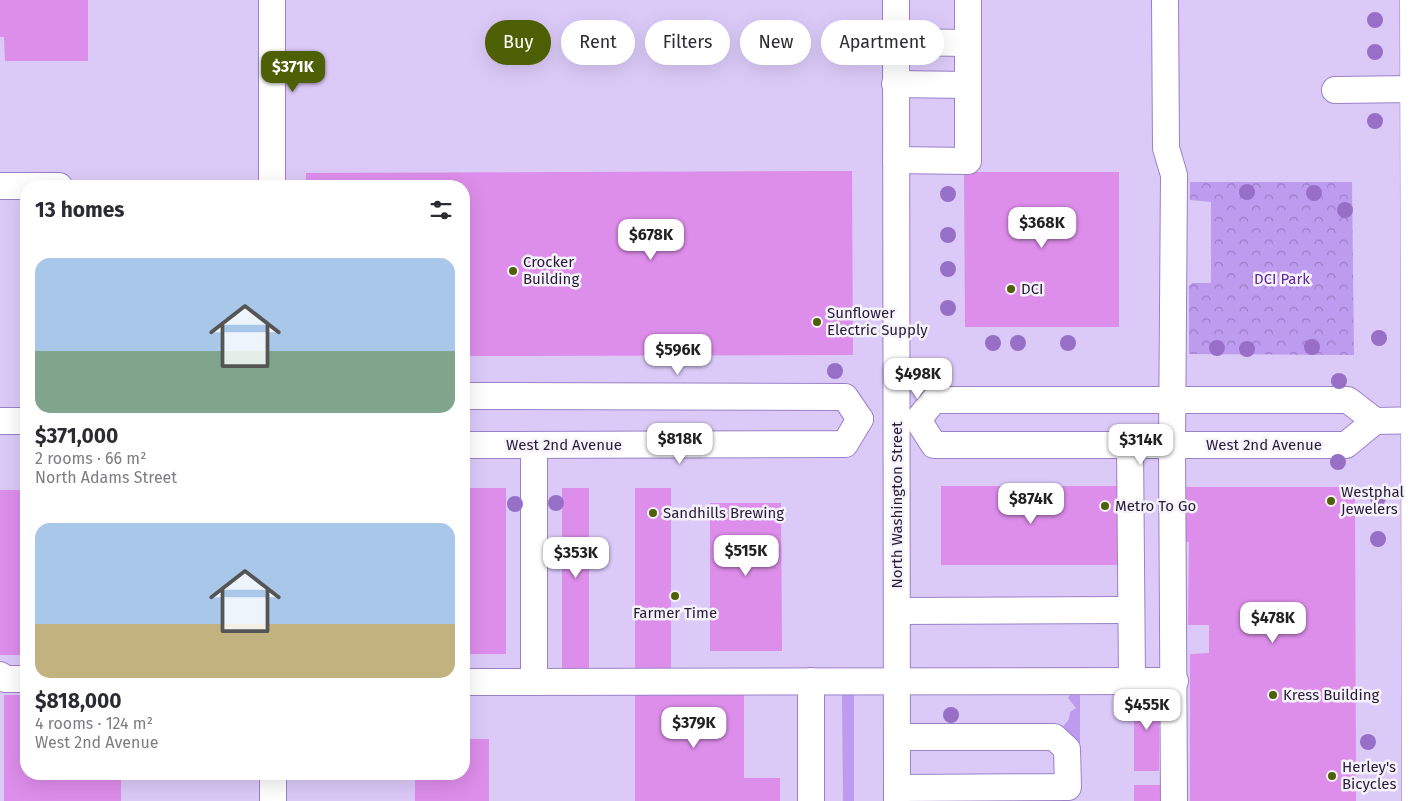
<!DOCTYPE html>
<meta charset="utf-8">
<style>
:root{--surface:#fff;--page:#f2f2f3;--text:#2b2b33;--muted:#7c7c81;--accent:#4e6006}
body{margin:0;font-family:"Fira Sans",sans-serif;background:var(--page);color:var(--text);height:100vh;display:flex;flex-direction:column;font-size:19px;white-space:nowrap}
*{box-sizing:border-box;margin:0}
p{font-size:16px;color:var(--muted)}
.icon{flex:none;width:28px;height:28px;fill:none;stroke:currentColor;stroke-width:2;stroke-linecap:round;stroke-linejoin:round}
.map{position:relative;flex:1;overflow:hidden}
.drawer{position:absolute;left:20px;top:180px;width:450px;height:600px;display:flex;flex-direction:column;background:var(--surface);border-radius:20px;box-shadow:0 5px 20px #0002}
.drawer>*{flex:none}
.top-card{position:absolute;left:485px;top:20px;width:475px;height:45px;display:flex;gap:10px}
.price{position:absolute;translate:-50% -42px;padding:0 11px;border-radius:10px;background:#fff;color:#222;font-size:16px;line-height:32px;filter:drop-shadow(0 1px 2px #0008)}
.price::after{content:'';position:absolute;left:50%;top:30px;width:15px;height:11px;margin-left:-8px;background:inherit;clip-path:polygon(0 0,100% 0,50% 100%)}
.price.current{background:var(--accent);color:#fff}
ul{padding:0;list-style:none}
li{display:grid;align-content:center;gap:10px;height:265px;padding:0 15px}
li span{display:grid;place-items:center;height:155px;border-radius:15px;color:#555}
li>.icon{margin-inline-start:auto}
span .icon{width:90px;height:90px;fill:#fffc;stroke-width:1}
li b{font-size:21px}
h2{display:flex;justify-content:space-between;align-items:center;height:60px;padding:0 15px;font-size:21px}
.chip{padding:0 18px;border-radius:22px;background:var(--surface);box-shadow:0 5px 20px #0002;font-size:18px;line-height:45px}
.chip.current{background:var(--accent);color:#fff}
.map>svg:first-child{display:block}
</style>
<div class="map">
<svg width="1427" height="801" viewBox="0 0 1427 801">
<defs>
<pattern id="forest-crowns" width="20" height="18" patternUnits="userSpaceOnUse" patternTransform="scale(1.25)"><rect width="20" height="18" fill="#bd9cf0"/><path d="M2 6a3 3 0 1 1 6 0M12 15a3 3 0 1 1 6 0" fill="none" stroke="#9a7ec3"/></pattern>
</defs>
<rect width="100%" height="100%" fill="#dbcaf8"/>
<g fill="#bd9cf0">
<polygon points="1072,693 1080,694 1080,750 1062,728 1069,719 1070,712 1076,708 1068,698"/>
<polygon points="844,694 854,694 854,801 843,801 842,696"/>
</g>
<polygon fill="url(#forest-crowns)" points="1190,182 1352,182 1354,355 1189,354 1189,286 1192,283 1211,283 1211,202 1190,200"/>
<g fill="#dd8dea">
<polygon points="0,0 88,0 88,61 5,61 4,37 0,37"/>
<polygon points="852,171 853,355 464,356 464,186 306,186 306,173"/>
<polygon points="964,172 1119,172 1119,327 965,327"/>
<rect x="941" y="486" width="180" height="79"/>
<polygon points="1186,487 1355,487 1356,801 1190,801 1190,654 1209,653 1209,625 1188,625 1189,542 1186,542"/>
<rect x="464" y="488" width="42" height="166"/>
<rect x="562" y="488" width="27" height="182"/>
<rect x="635" y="488" width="36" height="182"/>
<rect x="0" y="490" width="26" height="165"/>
<polygon points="710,503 781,503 782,651 710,651"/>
<polygon points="635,691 744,691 744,778 780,778 780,801 635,801"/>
<rect x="1134" y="691" width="25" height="80"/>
<polygon points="4,695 26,695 26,774 121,774 121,801 4,801"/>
<polygon points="464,739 489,739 489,801 415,801 415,774 464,774"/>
<rect x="1134" y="785" width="28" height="16"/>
</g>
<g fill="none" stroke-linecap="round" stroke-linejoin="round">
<g stroke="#9c80c7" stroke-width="28">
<g id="minor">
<polyline points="272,0 272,186"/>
<polyline points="896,0 897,801"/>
<polyline points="1165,0 1166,148 1174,175 1172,445 1174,801"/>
<polyline points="896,42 968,43"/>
<polyline points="895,84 968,85"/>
<polyline points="1335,90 1414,89"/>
<polyline points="896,160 968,161 968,0"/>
<polyline points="0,186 59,186"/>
<polyline points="464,396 845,397 860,419"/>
<polyline points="918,420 934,445 1346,445 1375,421 1427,420"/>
<polyline points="918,420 934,400 1348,400 1375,421"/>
<polyline points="0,421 26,421"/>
<polyline points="464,445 845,444 860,419"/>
<polyline points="1130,445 1132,681"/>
<polyline points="897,611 1121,610"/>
<polyline points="0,675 5,679 26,679"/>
<polyline points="811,681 811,801"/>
<polyline points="464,682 1175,681"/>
<polyline points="534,682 534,445"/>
<polyline points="897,737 1054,737 1067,749 1068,787 897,788"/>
<polyline points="273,774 273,801"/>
</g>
</g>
<g stroke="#9c80c7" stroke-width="29">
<polyline id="major" points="1414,0 1416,801"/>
</g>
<use href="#minor" stroke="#fff" stroke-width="26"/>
<use href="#major" stroke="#fff" stroke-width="28"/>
</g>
<g fill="#986fc7">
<circle cx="1375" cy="20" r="8"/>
<circle cx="1375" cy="52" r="8"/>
<circle cx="1375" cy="121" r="8"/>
<circle cx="1247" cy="192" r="8"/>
<circle cx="1314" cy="193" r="8"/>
<circle cx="948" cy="194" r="8"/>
<circle cx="1345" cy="210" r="8"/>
<circle cx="948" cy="235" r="8"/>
<circle cx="948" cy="269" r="8"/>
<circle cx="948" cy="308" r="8"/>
<circle cx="1379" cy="338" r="8"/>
<circle cx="993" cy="343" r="8"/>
<circle cx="1018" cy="343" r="8"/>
<circle cx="1068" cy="343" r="8"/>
<circle cx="1312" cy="347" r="8"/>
<circle cx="1217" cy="348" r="8"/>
<circle cx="1247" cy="349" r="8"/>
<circle cx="835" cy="371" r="8"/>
<circle cx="1339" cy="381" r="8"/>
<circle cx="1338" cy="462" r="8"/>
<circle cx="1378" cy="498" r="8"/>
<circle cx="556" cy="503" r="8"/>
<circle cx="515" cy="504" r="8"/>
<circle cx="1378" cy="539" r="8"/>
<circle cx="951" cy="715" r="8"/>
<circle cx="1368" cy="742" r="8"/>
</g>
<g fill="#4e6006" stroke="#f5f2fa" stroke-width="2">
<circle cx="513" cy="271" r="5"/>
<circle cx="1011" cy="289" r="5"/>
<circle cx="817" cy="322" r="5"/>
<circle cx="1331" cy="501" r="5"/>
<circle cx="1105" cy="506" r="5"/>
<circle cx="653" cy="513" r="5"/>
<circle cx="675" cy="596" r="5"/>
<circle cx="1273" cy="695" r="5"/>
<circle cx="1332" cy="776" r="5"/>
</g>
<g text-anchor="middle" stroke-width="5" stroke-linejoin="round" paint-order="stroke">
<g font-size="15" fill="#271b38" stroke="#f5f2fa" text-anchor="start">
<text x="523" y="267">Crocker<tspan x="523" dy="17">Building</tspan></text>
<text x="1021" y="294">DCI</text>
<text x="827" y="318">Sunflower<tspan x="827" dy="17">Electric Supply</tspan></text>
<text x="1341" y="497">Westphal<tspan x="1341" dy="17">Jewelers</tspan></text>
<text x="1115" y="511">Metro To Go</text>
<text x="663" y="518">Sandhills Brewing</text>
<text x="675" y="618" text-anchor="middle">Farmer Time</text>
<text x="1283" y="700">Kress Building</text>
<text x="1342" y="772">Herley's<tspan x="1342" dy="17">Bicycles</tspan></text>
</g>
<g font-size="15" fill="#62249f" stroke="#f5f2fa">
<text x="1282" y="284">DCI Park</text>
</g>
<g font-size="15" fill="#271b38" stroke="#f5f2fa">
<text x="564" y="450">West 2nd Avenue</text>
<text x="1264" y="450">West 2nd Avenue</text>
<text transform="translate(897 505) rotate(-90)" y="5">North Washington Street</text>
</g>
</g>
</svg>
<b class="price current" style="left:293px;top:93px">$371K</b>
<b class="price" style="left:1042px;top:249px">$368K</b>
<b class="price" style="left:651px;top:261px">$678K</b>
<b class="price" style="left:678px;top:376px">$596K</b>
<b class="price" style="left:918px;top:400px">$498K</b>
<b class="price" style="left:680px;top:465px">$818K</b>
<b class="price" style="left:1141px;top:466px">$314K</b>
<b class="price" style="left:1031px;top:525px">$874K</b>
<b class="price" style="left:746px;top:577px">$515K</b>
<b class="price" style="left:576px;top:579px">$353K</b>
<b class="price" style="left:1273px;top:644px">$478K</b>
<b class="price" style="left:1147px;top:731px">$455K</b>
<b class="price" style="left:694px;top:749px">$379K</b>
<div class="top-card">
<a class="chip current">Buy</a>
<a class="chip">Rent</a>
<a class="chip">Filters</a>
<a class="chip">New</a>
<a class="chip">Apartment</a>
</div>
<section class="drawer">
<h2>13 homes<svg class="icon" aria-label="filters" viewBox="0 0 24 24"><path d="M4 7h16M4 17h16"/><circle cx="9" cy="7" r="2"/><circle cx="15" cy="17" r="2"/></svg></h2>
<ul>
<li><span style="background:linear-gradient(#a9c7e8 60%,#7fa58c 0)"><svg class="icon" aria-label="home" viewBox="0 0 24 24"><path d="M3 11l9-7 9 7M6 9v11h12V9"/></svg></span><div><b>$371,000</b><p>2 rooms · 66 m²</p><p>North Adams Street</p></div></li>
<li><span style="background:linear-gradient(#a9c7e8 65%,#c2b280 0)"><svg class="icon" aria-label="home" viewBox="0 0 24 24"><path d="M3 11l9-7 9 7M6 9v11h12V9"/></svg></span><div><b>$818,000</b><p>4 rooms · 124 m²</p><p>West 2nd Avenue</p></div></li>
</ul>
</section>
</div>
